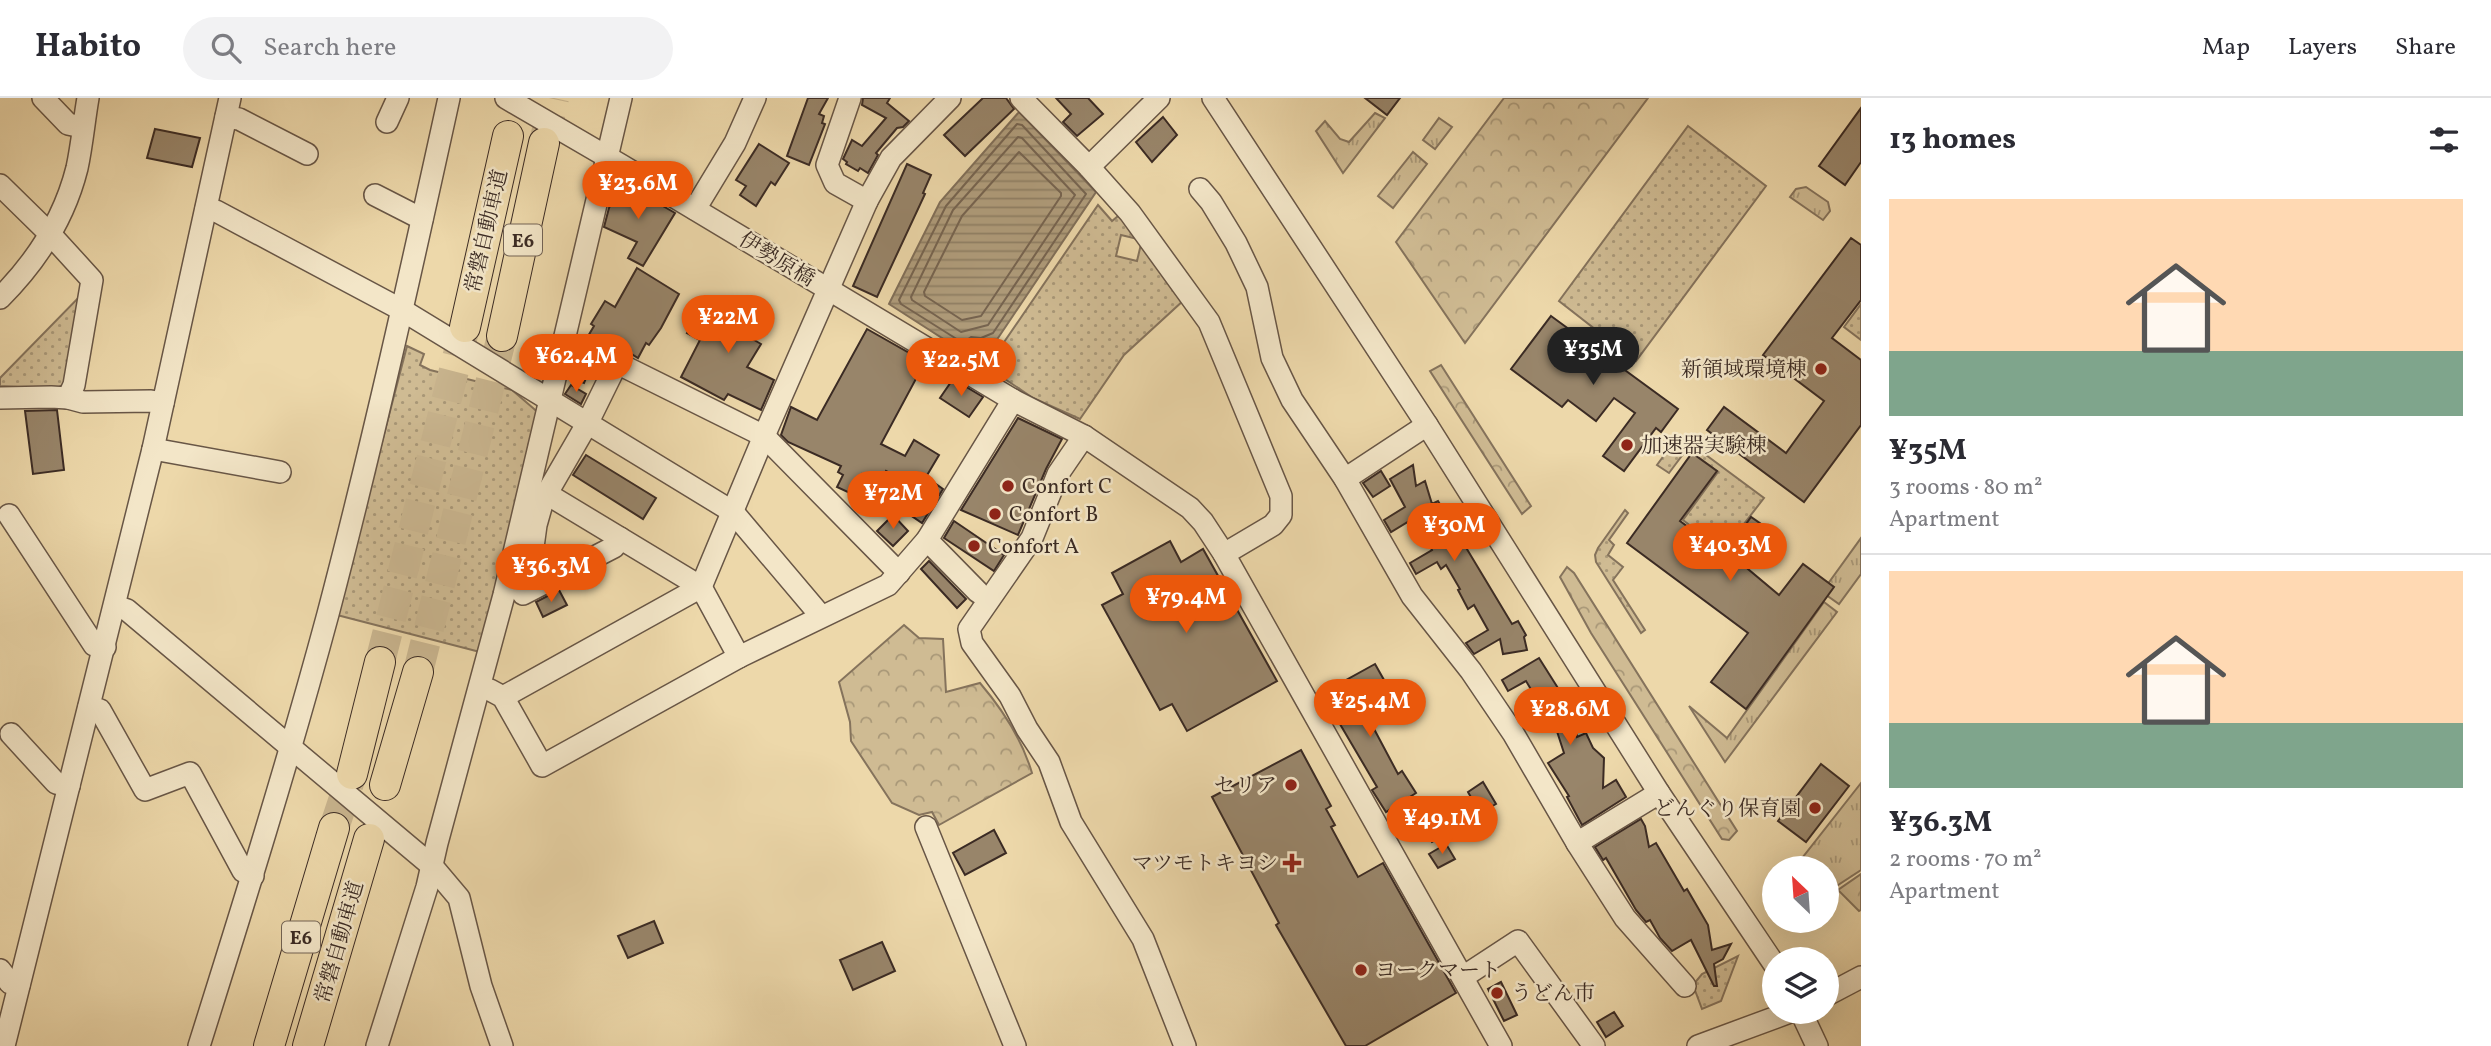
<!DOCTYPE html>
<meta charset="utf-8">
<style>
:root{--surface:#fff;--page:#f2f2f3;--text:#2b2b33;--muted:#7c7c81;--line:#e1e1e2;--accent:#ea580c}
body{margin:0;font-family:Vollkorn,"Noto Serif JP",serif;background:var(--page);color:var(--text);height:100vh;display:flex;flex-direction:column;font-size:26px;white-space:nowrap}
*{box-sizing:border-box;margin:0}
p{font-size:23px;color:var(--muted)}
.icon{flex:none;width:38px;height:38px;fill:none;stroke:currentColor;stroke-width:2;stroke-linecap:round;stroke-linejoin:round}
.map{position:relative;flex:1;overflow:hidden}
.panel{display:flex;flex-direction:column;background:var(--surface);width:630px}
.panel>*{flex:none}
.needle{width:46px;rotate:335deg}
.fabs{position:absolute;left:1762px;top:758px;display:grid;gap:14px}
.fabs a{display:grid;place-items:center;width:77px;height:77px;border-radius:50%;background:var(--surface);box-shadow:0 7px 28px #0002;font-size:35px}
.price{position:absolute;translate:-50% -60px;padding:0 16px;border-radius:24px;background:var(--accent);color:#fff;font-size:23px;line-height:46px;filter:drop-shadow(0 2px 4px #0008)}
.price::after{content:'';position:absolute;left:50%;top:42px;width:21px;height:16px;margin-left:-10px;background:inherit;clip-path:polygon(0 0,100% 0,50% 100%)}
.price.on{background:#222;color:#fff}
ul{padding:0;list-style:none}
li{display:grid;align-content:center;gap:14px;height:371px;padding:0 28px}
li+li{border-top:2px solid var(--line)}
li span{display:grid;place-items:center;height:217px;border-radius:0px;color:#555}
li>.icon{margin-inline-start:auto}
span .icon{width:126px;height:126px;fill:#fffc;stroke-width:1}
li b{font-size:30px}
h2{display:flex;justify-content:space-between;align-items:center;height:84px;padding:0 28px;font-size:30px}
header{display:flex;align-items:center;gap:42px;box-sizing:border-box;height:98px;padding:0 35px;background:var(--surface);border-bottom:2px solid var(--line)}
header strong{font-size:33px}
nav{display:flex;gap:38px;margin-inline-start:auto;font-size:24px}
.search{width:490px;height:63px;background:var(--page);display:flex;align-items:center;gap:18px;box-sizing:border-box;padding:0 24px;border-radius:38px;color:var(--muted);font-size:26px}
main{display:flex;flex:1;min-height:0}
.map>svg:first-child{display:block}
</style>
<header>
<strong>Habito</strong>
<div class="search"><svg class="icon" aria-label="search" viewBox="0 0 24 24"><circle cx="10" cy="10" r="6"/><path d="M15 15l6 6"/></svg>Search here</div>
<nav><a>Map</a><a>Layers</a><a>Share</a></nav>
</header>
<main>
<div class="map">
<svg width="1861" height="948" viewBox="0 0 1861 948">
<defs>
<pattern id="grass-tufts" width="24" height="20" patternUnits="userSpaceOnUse" patternTransform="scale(1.75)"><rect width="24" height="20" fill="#cfbb93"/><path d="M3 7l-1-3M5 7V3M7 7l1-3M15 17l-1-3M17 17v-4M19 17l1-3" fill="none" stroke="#a99878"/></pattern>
<pattern id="forest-crowns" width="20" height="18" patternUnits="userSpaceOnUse" patternTransform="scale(1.75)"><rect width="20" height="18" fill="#cfbb93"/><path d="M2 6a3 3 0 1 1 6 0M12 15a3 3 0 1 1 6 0" fill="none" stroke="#a99878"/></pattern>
<pattern id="park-dots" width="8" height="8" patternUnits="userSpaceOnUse" patternTransform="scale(1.75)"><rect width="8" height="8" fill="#cfbb93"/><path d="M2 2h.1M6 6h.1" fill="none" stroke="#a99878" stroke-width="1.8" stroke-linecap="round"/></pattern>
<pattern id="water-rules" width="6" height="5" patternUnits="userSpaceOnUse" patternTransform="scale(1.75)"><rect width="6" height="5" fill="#b09d7c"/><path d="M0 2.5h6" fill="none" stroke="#908065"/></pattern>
</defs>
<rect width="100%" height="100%" fill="#edd8aa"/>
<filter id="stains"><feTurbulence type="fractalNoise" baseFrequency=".00286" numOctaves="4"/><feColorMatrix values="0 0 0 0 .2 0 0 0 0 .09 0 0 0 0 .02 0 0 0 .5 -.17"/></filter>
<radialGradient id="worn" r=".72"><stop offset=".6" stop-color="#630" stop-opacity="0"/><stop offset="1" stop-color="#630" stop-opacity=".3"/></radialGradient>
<g fill="url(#grass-tufts)" stroke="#85735c" stroke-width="2">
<polygon points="1375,15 1385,20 1343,75 1316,33 1325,23 1340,41 1349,44"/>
<polygon points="1439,20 1452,29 1435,51 1423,42"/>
<polygon points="1413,54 1427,66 1393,110 1378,98"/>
<polygon points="1806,89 1828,104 1830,113 1823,122 1790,99 1796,91"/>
<polygon points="1861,440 1861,476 1839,506 1822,494"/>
<polygon points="1824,504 1837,514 1725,664 1689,608 1727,640"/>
<polygon points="1861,685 1861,772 1835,789 1827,781 1827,770 1815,770 1803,759"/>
</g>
<g fill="url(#forest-crowns)" stroke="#85735c" stroke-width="2">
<polygon points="1504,0 1648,0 1465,245 1396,144"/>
<polygon points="1441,267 1531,408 1522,416 1430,273"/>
<polygon points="1567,469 1574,475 1737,733 1729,742 1722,741 1591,535 1560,479"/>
<path d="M904 527 919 540 943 541 946 594 980 585C1003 612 1022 641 1032 675L939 727 932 714 919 717 892 705 851 643 850 624 839 584Z"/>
<polygon points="1861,776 1861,812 1859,813 1838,792"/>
</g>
<g fill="url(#park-dots)" stroke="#85735c" stroke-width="2" fill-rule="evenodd">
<polygon points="1688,28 1766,88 1636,263 1559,203"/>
<path d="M1098 107 1112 123 1123 114 1185 201 1124 257 1080 321 1033 300 987 269ZM1121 137 1142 142 1137 163 1116 158Z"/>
<polygon points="85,193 67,285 55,291 0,288 0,280"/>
<polygon points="1861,206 1861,242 1844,229"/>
<polygon points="407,248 424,256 420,267 430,272 512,292 540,316 480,554 337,517"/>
<polygon points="1679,337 1764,400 1723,453 1683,422 1718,374 1687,351 1669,375 1657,367"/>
<polygon points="1625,412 1628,415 1609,442 1614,447 1608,457 1623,469 1613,482 1645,532 1641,535 1596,464 1595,457 1598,450"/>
<polygon points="1738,858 1721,903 1702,911 1693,887 1702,876"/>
</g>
<polygon fill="url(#water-rules)" stroke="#816f59" stroke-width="2" points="1019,14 1096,94 994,246 989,243 984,250 974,245 967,256 889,206 940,104"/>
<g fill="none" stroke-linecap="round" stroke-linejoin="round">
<g stroke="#766450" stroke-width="2">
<polygon points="1017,26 1022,27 1086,96 993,235 981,240 971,239 963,245 901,206 899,202 946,108"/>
<polygon points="1018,39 1022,40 1075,97 988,227 961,234 912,202 911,199 953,112"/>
<polygon points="1019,54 1061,95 1061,98 981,218 962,222 925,198 924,194 962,118"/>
</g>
</g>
<g fill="#98856a" stroke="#3b2b24" stroke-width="2">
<polygon points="808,0 828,0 819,16 824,18 822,25 825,26 809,67 787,58"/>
<polygon points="863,0 890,0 887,5 909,23 903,29 897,30 876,55 878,57 868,75 860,70 858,73 846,66 847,64 843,61 852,42 862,48 886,20 862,7"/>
<polygon points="983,0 1006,0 1014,11 965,58 944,37"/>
<polygon points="1056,0 1088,0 1103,16 1077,38 1063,24 1071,16"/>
<polygon points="1365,0 1400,0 1387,17"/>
<polygon points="1861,10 1861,64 1845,87 1819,68"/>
<polygon points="1163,19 1177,37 1152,64 1136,44"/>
<polygon points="155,31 200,40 192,69 147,60"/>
<polygon points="759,46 789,65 775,87 771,84 756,108 740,97 746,88 736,82"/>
<polygon points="907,66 931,77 923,95 925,96 877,199 853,188"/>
<polygon points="621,84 675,115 643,168 628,160 637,144 604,129 609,110"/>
<polygon points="1851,140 1861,147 1861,202 1832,240 1861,262 1861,327 1804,404 1707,332 1724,309 1786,355 1807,326 1824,303 1763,257"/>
<polygon points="637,170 679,196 661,230 649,247 646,245 638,260 606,240 591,265 592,266 584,285 569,279 581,250 594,228 591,226 605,203 615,209"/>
<polygon points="739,200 751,207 753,203 766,210 749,239 761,246 747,269 774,282 761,312 728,296 724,302 681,279 700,242 687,235 701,210 726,223"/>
<polygon points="1551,218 1678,311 1661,334 1656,330 1624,373 1603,358 1635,315 1614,300 1596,323 1568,302 1562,309 1511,271"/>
<polygon points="867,231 925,264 881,346 905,358 914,342 939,357 926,379 943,391 922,425 900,410 918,391 886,373 880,385 862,376 852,396 837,389 843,377 838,374 841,368 788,344 781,337 791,309 817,322"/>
<polygon points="953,281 983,299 969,319 940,300"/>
<polygon points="571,287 586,296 581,306 565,296"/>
<polygon points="57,312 64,372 33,376 25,313"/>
<polygon points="1018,320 1062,341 1046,371 1018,437 961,412"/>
<polygon points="1692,355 1717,373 1680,423 1725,456 1751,419 1774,435 1748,471 1779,497 1803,466 1834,489 1746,611 1711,584 1748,535 1627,445"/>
<polygon points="586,357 656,400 643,421 573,377"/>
<polygon points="1413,367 1416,388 1425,383 1432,406 1438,403 1512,526 1518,523 1526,537 1524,539 1527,552 1503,556 1500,541 1474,556 1466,545 1488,532 1474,507 1468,511 1458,492 1460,491 1446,467 1441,471 1437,464 1416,476 1410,465 1432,452 1416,419 1391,434 1384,422 1405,409 1390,381"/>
<polygon points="1381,373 1390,388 1373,399 1363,385"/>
<polygon points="893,417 908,433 893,448 877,433"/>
<polygon points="954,423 1004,457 994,473 944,440"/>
<polygon points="1170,443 1181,464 1203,451 1277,583 1187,633 1172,606 1160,612 1102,507 1123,496 1112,475"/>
<polygon points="929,463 966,501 957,510 921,471"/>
<polygon points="559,492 567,507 543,519 536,504"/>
<polygon points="1539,560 1575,617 1577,639 1586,635 1593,650 1604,660 1603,690 1616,682 1626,699 1582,727 1567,699 1569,698 1548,665 1564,655 1553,621 1550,623 1526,583 1508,593 1502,582"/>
<polygon points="1375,566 1384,582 1358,597 1376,627 1373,629 1398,676 1402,673 1416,695 1386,714 1372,692 1377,689 1337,621 1344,616 1330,591"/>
<polygon points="1301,652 1331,708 1326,711 1335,727 1331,729 1358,779 1383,765 1456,895 1365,948 1346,948 1276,827 1279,825 1212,699"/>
<polygon points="1821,666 1849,688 1806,744 1778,723"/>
<polygon points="1483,684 1496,706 1480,715 1468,694"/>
<polygon points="1440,714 1452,732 1432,744 1420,726"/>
<polygon points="1641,721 1645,728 1649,749 1656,745 1684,793 1687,791 1708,827 1712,852 1731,846 1723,861 1714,866 1717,888 1714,888 1691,842 1672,853 1660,840 1650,822 1646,824 1636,812 1606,760 1603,762 1595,749"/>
<polygon points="994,732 1006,755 965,777 953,755"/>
<polygon points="1446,746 1455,761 1438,770 1429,756"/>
<polygon points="654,823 663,845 628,860 618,838"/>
<polygon points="882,844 895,873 853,892 840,862"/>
<polygon points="1501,884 1517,917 1504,923 1488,891"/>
<polygon points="1614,914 1623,928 1606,939 1597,924"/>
</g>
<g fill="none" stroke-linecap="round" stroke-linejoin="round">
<g stroke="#c9b58f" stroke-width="30" stroke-dasharray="30 15" stroke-linecap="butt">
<polyline points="544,45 554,0"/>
<polyline points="380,564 465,229"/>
<polyline points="418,574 502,238"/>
<polyline points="334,730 352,676"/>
</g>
<g stroke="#685646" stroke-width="24">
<g id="minor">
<polyline points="43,0 68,26 82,29"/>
<polyline points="506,0 621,67 1013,302 1084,338 1190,410 1203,424 1224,456 1501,948"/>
<polyline points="850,0 827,67 835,85 867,103"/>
<polyline points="1021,0 1089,69 1130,115 1209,224 1281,398 1281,417 1273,427 1224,456"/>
<polyline points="1213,0 1427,327 1659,695 1774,866"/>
<polyline points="226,19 239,21 307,56"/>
<polyline points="387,24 398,0"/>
<polyline points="1089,69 1159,0"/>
<polyline points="0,87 51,137 92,182 74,287 68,300"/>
<polyline points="1200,91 1211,104 1236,145 1257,189 1272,260 1292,302 1345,381 1412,498 1471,573 1513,635 1577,745 1625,820 1685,888"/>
<polyline points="375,97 422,121"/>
<polyline points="206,111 216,113 402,212 733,414 821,518"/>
<polyline points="695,111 735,45 755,0"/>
<path d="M0 200C37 163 64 122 77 70 82 47 84 23 88 0"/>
<polyline points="0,300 51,299 68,300 83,304 151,303 163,305"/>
<polyline points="1084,338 1058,376 1032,440 969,531 972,545 1010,598 1027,631 1049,664 1071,724 1143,841 1185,948"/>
<polyline points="153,351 280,374"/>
<polyline points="1345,381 1427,327"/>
<polyline points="535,395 547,396 701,489 739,559"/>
<polyline points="9,417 94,547 105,549"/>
<polyline points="927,442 978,494"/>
<polyline points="532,490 533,449 536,427 543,402 587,326 617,265 764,338 899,475"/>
<polyline points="523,496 614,449 620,440"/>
<polyline points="115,508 127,512 432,768 459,800 481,888 502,948"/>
<polyline points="490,592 503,599 542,668 739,559 888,487 927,442 1013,302"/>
<polyline points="503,599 701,489 764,338 867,103 891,60 950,0"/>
<polyline points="89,609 100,612 145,692 190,675 243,773 253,778"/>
<polyline points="11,636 56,685 69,688"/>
<polyline points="926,729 1015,948"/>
<polyline points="1577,745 1659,695"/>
<polyline points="0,872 10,885 19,887"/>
<polyline points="1463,879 1518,843 1594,948"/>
<polyline points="1827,897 1861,879"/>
<polyline points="1801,914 1817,948"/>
<polyline points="4,948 153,351 230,0"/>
<path d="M199 948C244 805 289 661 328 516 373 345 411 173 449 0"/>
<polyline points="377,948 427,789 437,745 504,497 621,0"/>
<polyline points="1698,948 1790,914"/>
</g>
</g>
<g stroke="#3b2b24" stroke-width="32">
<g id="highway">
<polyline points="465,229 508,38"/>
<polyline points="502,238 544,45"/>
<polyline points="352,676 380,564"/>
<polyline points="385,687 418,574"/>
<polyline points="269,948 334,730"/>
<polyline points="308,948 369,741"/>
</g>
</g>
<use href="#minor" stroke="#f3e6c8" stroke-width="21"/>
<use href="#highway" stroke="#edd8aa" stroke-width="30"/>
</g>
<g fill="#8f2418" stroke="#f3e6c8" stroke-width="2.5">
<circle cx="1821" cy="271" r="7"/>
<circle cx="1627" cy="347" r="7"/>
<circle cx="1008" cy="388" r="7"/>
<circle cx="995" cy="416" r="7"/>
<circle cx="974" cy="448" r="7"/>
<circle cx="1291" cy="687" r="7"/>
<circle cx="1815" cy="710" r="7"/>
<path d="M1288.5 754.5h7v7h7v7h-7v7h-7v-7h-7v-7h7z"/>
<circle cx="1361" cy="872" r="7"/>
<circle cx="1497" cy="895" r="7"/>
</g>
<g text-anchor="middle" stroke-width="5" stroke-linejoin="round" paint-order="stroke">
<g fill="#f3e6c8" stroke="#726355" stroke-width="2">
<rect x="504" y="126.5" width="38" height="31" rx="5"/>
<rect x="282" y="823.5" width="38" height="31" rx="5"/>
</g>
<g font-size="19" font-weight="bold" fill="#3b2b24">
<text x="523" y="149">E6</text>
<text x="301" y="846">E6</text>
</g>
<g font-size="21" fill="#3b2b24" stroke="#f3e6c8">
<text transform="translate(486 133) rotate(-77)" y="7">常磐自動車道</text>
<text transform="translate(777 161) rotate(31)" y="7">伊勢原橋</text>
<text transform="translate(339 844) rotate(-74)" y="7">常磐自動車道</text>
</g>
<g font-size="21" fill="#3b2b24" stroke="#f3e6c8" text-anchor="start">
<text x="1807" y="278" text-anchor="end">新領域環境棟</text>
<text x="1641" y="354">加速器実験棟</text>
<text x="1022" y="395">Confort C</text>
<text x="1009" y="423">Confort B</text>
<text x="988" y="455">Confort A</text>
<text x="1277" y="694" text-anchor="end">セリア</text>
<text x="1801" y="717" text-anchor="end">どんぐり保育園</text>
<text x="1278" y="772" text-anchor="end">マツモトキヨシ</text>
<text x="1375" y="879">ヨークマート</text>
<text x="1511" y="902">うどん市</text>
</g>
</g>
<rect width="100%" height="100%" filter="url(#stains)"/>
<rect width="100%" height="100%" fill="url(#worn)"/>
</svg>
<div class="fabs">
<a><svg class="needle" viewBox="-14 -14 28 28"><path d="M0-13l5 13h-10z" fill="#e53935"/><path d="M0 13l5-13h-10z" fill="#7c7c81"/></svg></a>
<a><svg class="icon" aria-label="layers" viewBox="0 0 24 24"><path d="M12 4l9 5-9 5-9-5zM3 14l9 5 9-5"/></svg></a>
</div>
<b class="price" style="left:638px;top:123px">¥23.6M</b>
<b class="price" style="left:728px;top:257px">¥22M</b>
<b class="price on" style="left:1593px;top:289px">¥35M</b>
<b class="price" style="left:576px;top:296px">¥62.4M</b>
<b class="price" style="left:961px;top:300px">¥22.5M</b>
<b class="price" style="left:893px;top:433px">¥72M</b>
<b class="price" style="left:1454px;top:465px">¥30M</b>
<b class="price" style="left:1730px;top:485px">¥40.3M</b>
<b class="price" style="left:551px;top:506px">¥36.3M</b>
<b class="price" style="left:1186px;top:537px">¥79.4M</b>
<b class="price" style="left:1370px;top:641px">¥25.4M</b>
<b class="price" style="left:1570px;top:649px">¥28.6M</b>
<b class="price" style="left:1442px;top:758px">¥49.1M</b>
</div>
<section class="panel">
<h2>13 homes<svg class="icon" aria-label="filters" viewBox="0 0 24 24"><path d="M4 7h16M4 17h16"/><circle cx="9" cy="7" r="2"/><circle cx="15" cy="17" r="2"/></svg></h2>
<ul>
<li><span style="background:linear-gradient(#ffd9b3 70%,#7fa58c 0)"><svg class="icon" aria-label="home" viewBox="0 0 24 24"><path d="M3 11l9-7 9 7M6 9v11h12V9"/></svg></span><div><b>¥35M</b><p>3 rooms · 80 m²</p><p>Apartment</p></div></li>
<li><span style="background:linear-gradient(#ffd9b3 70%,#7fa58c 0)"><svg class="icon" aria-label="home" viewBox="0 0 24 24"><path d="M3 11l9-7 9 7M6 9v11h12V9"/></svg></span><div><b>¥36.3M</b><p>2 rooms · 70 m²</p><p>Apartment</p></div></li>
</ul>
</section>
</main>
